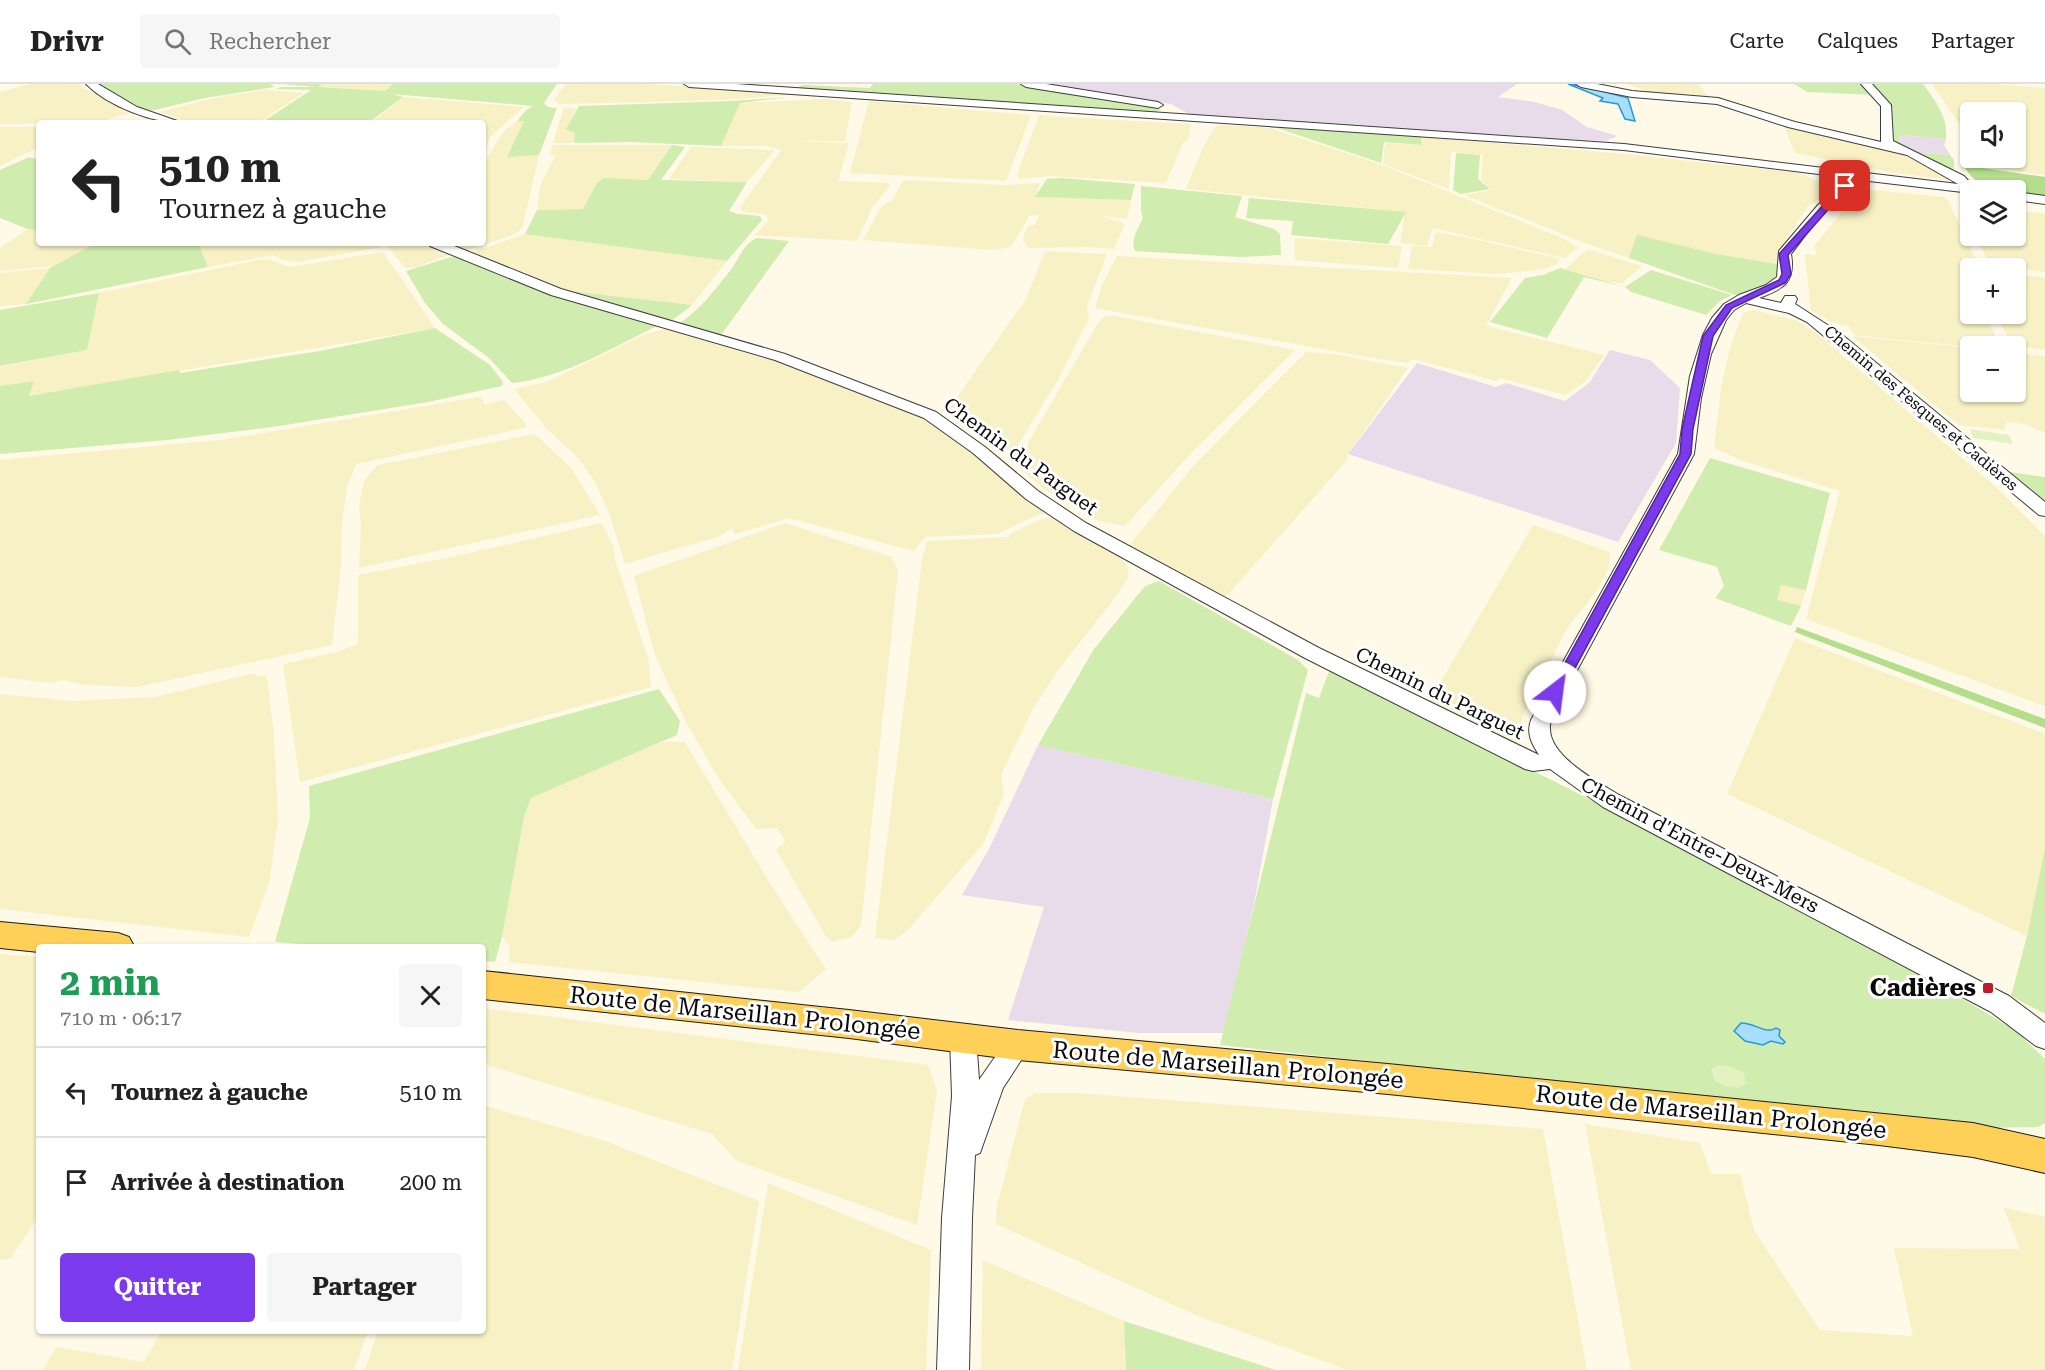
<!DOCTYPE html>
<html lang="fr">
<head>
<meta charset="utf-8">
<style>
	:root { --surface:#fff; --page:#f6f6f6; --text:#222; --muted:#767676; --line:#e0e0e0; --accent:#7c3aed }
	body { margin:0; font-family:"Roboto Serif",serif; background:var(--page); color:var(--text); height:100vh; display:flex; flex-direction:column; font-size:22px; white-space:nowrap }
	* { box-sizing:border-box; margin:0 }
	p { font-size:20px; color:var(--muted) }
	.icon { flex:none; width:33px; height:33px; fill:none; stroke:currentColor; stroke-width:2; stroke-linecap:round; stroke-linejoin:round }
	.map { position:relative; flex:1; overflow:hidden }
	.sheet { position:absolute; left:36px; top:860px; width:450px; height:390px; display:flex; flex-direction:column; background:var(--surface); border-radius:6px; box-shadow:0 2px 4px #0004 }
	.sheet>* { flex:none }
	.banner { position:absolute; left:36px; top:36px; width:450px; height:126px; border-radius:6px; box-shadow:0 2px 4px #0004; background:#fff; color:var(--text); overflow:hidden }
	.tools { position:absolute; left:1960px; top:18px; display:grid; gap:12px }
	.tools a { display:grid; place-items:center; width:66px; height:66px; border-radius:6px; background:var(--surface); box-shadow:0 2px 4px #0004; font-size:30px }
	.pin { position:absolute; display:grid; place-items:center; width:51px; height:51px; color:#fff; margin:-26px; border-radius:12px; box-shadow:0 3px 9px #0006 }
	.me { position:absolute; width:66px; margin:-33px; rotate:30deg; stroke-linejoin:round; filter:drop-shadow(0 0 4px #0008) }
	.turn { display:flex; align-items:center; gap:21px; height:126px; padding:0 24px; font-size:27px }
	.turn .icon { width:78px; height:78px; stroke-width:2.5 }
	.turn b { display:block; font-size:42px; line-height:51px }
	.round { display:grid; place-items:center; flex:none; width:63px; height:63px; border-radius:6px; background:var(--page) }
	.headline { display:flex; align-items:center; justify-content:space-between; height:102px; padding:0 24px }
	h1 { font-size:36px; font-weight:700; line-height:45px; color:#1e9e55 }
	.button { display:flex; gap:12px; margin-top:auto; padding:12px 24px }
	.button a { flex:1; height:69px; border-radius:6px; background:var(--accent); color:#fff; font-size:24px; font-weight:700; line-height:69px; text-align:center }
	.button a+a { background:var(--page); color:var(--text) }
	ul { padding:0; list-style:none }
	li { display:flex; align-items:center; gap:18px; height:90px; padding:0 24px; border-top:2px solid var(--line) }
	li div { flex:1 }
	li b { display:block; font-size:22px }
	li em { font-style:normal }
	header { display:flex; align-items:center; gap:36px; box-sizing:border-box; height:84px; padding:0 30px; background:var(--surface); border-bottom:2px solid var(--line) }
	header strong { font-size:28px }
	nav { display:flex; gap:33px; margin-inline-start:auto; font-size:21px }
	.search { width:420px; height:54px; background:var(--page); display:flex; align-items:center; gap:15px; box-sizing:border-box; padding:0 21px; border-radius:6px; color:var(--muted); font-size:22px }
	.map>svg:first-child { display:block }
	.industrial { fill:#e8dcea }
	.farmland { fill:#f7f1c5 }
	.green { fill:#d0ecae }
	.forest { fill:#b4de8c }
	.pitch { fill:#e3f2c0 }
	.water { fill:#a6defb; stroke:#2898d8; stroke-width:1.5 }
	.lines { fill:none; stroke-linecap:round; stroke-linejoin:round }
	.minor-casing { stroke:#3d3d3d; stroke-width:2 }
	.major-casing { stroke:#1b1b1b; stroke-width:2 }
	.minor { fill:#fff; fill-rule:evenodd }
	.major { fill:#ffd057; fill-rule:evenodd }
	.route { fill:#7c3aed; stroke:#51269a; stroke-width:1.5 }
	.poi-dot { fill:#c31827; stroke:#fff; stroke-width:2 }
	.labels { text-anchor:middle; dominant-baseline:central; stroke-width:6; stroke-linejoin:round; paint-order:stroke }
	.far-street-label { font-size:16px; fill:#0a0a0a; stroke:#fff }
	.street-label { font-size:20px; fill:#0a0a0a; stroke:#fff }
	.near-poi-label { font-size:24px; font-weight:bold; fill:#0a0a0a; stroke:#fff; text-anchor:end }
	.near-street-label { font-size:24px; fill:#0a0a0a; stroke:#fff }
</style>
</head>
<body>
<header>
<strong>Drivr</strong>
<div class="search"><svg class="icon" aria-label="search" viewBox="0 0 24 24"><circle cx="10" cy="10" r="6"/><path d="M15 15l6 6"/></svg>Rechercher</div>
<nav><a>Carte</a><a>Calques</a><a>Partager</a></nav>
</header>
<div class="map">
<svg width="2045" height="1286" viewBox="0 0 2045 1286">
	<rect width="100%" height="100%" fill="#fff9e7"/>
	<!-- industrial -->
	<g class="industrial">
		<path d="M 1050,0 L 1517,0 L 1498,13 L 1535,18 L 1562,26 L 1587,43 L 1618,52 L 1606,57 L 1541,54 L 1209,34 L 1189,30 L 1171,20 L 1047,4 Z"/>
		<path d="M 1899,51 L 1946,55 L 1944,61 L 1950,71 L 1917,69 L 1900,59 Z"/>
		<path d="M 1610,266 L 1650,276 L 1680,304 L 1676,359 L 1618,458 L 1348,370 L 1417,279 L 1496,303 L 1506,299 L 1565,317 L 1590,298 Z"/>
		<path d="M 1038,661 L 1273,715 L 1254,820 L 1224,949 L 1139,949 L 1008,936 L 1044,823 L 962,811 L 989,765 Z"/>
	</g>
	<!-- farmland -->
	<g class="farmland">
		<path d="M 30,0 L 77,0 L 129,29 L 96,39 L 0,40 L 0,8 Z"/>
		<path d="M 322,0 L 393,0 L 381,10 L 344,4 L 318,3 Z"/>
		<path d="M 565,0 L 647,0 L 790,9 L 789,11 L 725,16 L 560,20 L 554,16 Z"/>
		<path d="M 1627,0 L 1698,0 L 1709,13 L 1651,9 Z"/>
		<path d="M 1932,0 L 1994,0 L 2045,4 L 2045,91 L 1996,85 L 1970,79 L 1961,68 L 1961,45 L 1971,46 L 1971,74 L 2016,74 L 2016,48 L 2026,48 L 2016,45 L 2016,28 L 1971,28 L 1971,43 L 1961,42 Z"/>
		<path d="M 266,6 L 303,9 L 258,39 L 192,39 L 159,28 L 214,14 Z"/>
		<path d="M 404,13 L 524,23 L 490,53 L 483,70 L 483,39 L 370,39 Z"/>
		<path d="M 824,15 L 852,18 L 845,57 L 791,57 L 849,59 L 838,97 L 890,99 L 890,101 L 872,124 L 857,157 L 755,151 L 768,137 L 766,130 L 743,128 L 740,124 L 781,66 L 767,62 L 721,62 L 730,38 L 740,19 Z"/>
		<path d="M 869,17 L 1031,31 L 1006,97 L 850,89 Z"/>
		<path d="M 564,23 L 576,25 L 567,45 L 575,49 L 574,59 L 553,59 Z"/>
		<path d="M 1039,31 L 1114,36 L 1191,40 L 1188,56 L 1183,59 L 1167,97 L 1163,99 L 1050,92 L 1020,95 L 1017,91 Z"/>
		<path d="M 517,37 L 524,37 L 507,73 L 539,71 L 522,145 L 512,151 L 465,167 L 445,159 L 483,159 L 483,82 L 502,49 Z"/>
		<path d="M 1223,41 L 1270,44 L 1380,80 L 1562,154 L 1578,163 L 1565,174 L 1433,144 L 1427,162 L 1400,159 L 1405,128 L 1186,105 L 1203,63 L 1216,42 Z"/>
		<path d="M 1784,42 L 1895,65 L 1958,97 L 1894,89 L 1795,69 Z"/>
		<path d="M 0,43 L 39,43 L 39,63 L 0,82 Z"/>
		<path d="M 1423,53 L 1625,70 L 1799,89 L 1826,101 L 1826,111 L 1807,123 L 1785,158 L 1784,173 L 1777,180 L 1716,170 L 1630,174 L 1590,161 L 1464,111 L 1492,106 L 1481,96 L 1483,71 L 1451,68 L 1449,105 L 1383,80 L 1385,59 L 1421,61 Z"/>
		<path d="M 553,61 L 672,61 L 648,96 L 604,94 L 597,99 L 583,125 L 537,126 L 541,99 L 555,73 L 550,69 Z"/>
		<path d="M 691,63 L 775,66 L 747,98 L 669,95 Z"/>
		<path d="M 903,96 L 1005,101 L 1040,99 L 1036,113 L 1131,116 L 1127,135 L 1102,132 L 1125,140 L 1114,165 L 1085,163 L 1029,164 L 1023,157 L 1024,151 L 1027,143 L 1035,140 L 1040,131 L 1029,132 L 1011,163 L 992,166 L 863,156 L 881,123 L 893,115 Z"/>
		<path d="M 1864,105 L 1944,113 L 1948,116 L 1976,176 L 1962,186 L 1971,204 L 1971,230 L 1984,230 L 1998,256 L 1992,259 L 1999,260 L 2000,262 L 1971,263 L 1854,251 L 1849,242 L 1827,237 L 1826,234 L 1811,227 L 1805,170 L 1817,171 L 1814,162 L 1860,106 Z"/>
		<path d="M 2016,126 L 2045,130 L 2045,188 L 1990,181 L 1975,152 L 2016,152 Z"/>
		<path d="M 28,145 L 39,147 L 39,159 L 94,160 L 56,182 L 0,187 L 0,164 Z"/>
		<path d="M 1436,148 L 1470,154 L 1561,175 L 1555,181 L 1544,185 L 1499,190 L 1408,185 L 1412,162 L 1432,163 Z"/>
		<path d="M 525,150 L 727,177 L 692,221 L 560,206 L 464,171 Z"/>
		<path d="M 1295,154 L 1402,162 L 1398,184 L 1295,176 Z"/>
		<path d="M 209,159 L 378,159 L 382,163 L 298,178 L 283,176 L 273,171 L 208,183 L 199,161 Z"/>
		<path d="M 385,159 L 430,159 L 451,170 L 416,183 L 405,184 Z"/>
		<path d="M 1588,165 L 1642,182 L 1622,199 L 1608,198 L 1565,185 Z"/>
		<path d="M 1045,167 L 1107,170 L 1087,222 L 1089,234 L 1059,294 L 1013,369 L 946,329 L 1026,215 Z"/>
		<path d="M 383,168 L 435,244 L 29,312 L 33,297 L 0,302 L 0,283 L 87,266 L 99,209 L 258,176 L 268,175 L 289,183 Z"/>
		<path d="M 1117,172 L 1512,194 L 1486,242 L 1604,271 L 1586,297 L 1565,311 L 1500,294 L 1496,297 L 1413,275 L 1408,279 L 1379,275 L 1095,224 L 1103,199 Z"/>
		<path d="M 50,184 L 26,220 L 0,222 L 0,189 Z"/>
		<path d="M 2016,190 L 2045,194 L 2045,266 L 2012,261 L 1996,230 L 2016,230 Z"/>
		<path d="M 1753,226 L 1796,236 L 1815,248 L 1997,404 L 2045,452 L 2045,622 L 1806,535 L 1840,407 L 1743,377 L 1714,364 L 1721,304 L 1730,264 L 1743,229 Z"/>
		<path d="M 1109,231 L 1295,266 L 1193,367 L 1125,442 L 1099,437 L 1046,406 L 1021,386 L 1028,359 L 1098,239 L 1105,232 Z"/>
		<path d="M 672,243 L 791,279 L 920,331 L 969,366 L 1044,428 L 997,450 L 925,453 L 914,467 L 789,434 L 735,450 L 732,444 L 720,452 L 625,480 L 609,429 L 595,398 L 578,374 L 546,344 L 514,305 L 547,298 L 646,250 Z"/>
		<path d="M 1852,252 L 1971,264 L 1971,308 L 2016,308 L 2016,269 L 2045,272 L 2045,349 L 2024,340 L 2007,338 L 2004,346 L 1959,341 Z"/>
		<path d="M 1306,268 L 1334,270 L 1408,284 L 1348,370 L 1347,376 L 1226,513 L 1221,516 L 1129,462 L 1193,382 Z"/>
		<path d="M 480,313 L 485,320 L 504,316 L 526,340 L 525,344 L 356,380 L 347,403 L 342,438 L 341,481 L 332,561 L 137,603 L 85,601 L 64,596 L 50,599 L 0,593 L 0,376 L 221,356 Z"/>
		<path d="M 535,350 L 572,385 L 600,431 L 359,484 L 361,441 L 359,422 L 364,397 L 377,381 Z"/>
		<path d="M 1054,432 L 1114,469 L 1126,480 L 1129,492 L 1118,510 L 1059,585 L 1033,625 L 1001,691 L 1004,710 L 983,760 L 907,847 L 893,856 L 875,854 L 922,476 L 927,457 L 1009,453 L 1010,450 L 1035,438 Z"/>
		<path d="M 601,439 L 614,463 L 615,476 L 648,574 L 651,603 L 300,698 L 283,580 L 337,568 L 358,560 L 358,491 L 447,474 Z"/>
		<path d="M 785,439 L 892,473 L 898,487 L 861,842 L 851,853 L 832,858 L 825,851 L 776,766 L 785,757 L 777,744 L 756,745 L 719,695 L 686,638 L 655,571 L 634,492 Z"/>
		<path d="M 1533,441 L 1610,468 L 1609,484 L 1597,506 L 1566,546 L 1522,634 L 1518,672 L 1424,626 Z"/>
		<path d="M 1781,500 L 1806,506 L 1801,522 L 1776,516 Z"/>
		<path d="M 1795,554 L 2045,650 L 2045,764 L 2027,852 L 1727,710 Z"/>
		<path d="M 250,590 L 267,593 L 274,652 L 278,735 L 269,799 L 249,853 L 0,825 L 0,610 L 70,617 L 155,613 Z"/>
		<path d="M 662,658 L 685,658 L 771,801 L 826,885 L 799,908 L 509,878 L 509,860 L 502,853 L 524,733 L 531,714 Z"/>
		<path d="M 0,870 L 39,873 L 39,1132 L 11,1174 L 0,1176 Z"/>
		<path d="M 483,924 L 928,981 L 937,1006 L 917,1141 L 737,1077 L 712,1050 L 483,980 Z"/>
		<path d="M 1035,1009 L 1077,1009 L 1543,1045 L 1587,1286 L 1348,1286 L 1200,1233 L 996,1140 L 997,1122 L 1025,1015 Z"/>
		<path d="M 483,1021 L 605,1057 L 759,1117 L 732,1286 L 365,1286 L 378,1247 L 483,1246 Z"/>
		<path d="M 1585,1040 L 1700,1059 L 1711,1090 L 1740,1090 L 1754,1146 L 1820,1246 L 1913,1252 L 1894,1164 L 2020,1165 L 2003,1123 L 2045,1133 L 2045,1286 L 1631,1286 Z"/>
		<path d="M 768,1099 L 931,1166 L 926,1286 L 738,1286 Z"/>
		<path d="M 983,1176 L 1124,1237 L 1126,1286 L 981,1286 Z"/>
		<path d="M 162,1246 L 368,1246 L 368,1247 L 354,1286 L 43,1286 L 56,1263 L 144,1278 Z"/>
	</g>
	<!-- green -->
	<g class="green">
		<path d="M 95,0 L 270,0 L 275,3 L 205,14 L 150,27 L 136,23 Z"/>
		<path d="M 281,0 L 322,0 L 318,3 L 385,7 L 393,0 L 557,0 L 544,19 L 548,23 L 557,24 L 539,71 L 507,73 L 524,37 L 517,37 L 526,26 L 533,22 L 392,10 L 403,13 L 368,39 L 261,39 L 311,6 L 276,5 L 281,3 L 317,3 Z"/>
		<path d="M 873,0 L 1018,0 L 1152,21 L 1161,26 L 1154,28 L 793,5 L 803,1 L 870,4 Z"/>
		<path d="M 1794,0 L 1864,0 L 1876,11 L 1807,8 Z"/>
		<path d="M 1868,0 L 1923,0 C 1936,18 1948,32 1946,55 L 1899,51 L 1900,59 L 1917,69 L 1950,71 L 1954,76 L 1954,85 L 1948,85 L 1919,69 L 1892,59 L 1890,28 Z"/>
		<path d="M 789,13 L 740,19 L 721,62 L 630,58 L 574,59 L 575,49 L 566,45 L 579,22 L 732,17 Z"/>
		<path d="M 1218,38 L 1422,52 L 1421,61 L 1384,58 L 1381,79 L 1277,44 Z"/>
		<path d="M 672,61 L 685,63 L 661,96 L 747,98 L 729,127 L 738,130 L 760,132 L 762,136 L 727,177 L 525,150 L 537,126 L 583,125 L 597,99 L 604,94 L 648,96 Z"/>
		<path d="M 1456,69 L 1480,71 L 1478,95 L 1490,105 L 1461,110 L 1453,106 Z"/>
		<path d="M 29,73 L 39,76 L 39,147 L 28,145 L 0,134 L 0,86 Z"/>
		<path d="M 1062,94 L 1135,100 L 1131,116 L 1035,113 L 1047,95 Z"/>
		<path d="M 1141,102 L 1242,112 L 1235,133 L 1274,145 L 1280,150 L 1281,171 L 1240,173 L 1135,167 C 1130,156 1138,145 1143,134 L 1141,127 Z"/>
		<path d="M 1249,114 L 1406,128 L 1388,160 L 1291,151 L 1293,137 L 1246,134 Z"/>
		<path d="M 1637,151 L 1716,170 L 1777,180 L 1779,191 L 1775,196 L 1738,212 L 1629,174 Z"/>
		<path d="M 757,154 L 789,157 L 721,251 L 680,239 C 700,225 715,206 730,187 C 738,176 744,159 757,154 Z"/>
		<path d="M 92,159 L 209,159 L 199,161 L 208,183 L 26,220 L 50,184 L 94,160 Z"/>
		<path d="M 451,173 L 461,173 L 661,240 C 615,262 564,294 512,299 L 489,274 L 443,240 L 425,219 L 406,187 Z"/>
		<path d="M 1560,184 L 1625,203 L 1651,186 L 1732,211 L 1720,217 L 1706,231 L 1631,208 L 1625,203 L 1584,193 L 1547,254 L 1490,238 L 1525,194 L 1543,191 Z"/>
		<path d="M 560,206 L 692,221 L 671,237 Z"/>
		<path d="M 99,209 L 87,266 L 0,282 L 0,226 Z"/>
		<path d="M 435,244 L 490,281 L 503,298 L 502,302 L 428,318 L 273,343 L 167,356 L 0,370 L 0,302 L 34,297 L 29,312 L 179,286 L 180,289 L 320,267 Z"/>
		<path d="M 1710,374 L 1830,409 L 1806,506 L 1781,501 L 1777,516 L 1801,522 L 1791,542 L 1715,514 L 1724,502 L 1717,483 L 1659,466 Z"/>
		<path d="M 2002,387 L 2045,393 L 2045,419 Z"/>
		<path d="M 1159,497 L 1298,576 L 1308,586 L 1273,715 L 1038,661 L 1094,565 L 1145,502 Z"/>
		<path d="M 1330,585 L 1595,718 L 1922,890 L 2016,947 L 2045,975 L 2045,1039 L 2038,1043 L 1984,1044 L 1220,961 L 1306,609 L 1319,614 Z"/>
		<path d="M 659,605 L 680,637 L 677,651 L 531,714 L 524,733 L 502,853 L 495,878 L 483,877 L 483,862 L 326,862 L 275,858 L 310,734 L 309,702 Z"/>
		<path d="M 2045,764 L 2045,930 L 2011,912 L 2027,852 Z"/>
		<path d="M 1124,1237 L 1276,1286 L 1126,1286 Z"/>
	</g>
	<!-- forest -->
	<g class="forest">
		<path d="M 1963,81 L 2045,93 L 2045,113 L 2016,110 L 2016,106 C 1990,106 1977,104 1963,81 Z"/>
		<path d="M 1797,543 L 2045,635 L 2045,644 L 1795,548 Z"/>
	</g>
	<!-- pitch -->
	<g class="pitch">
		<path d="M 1970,345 L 2009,351 L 2013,360 L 1973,354 Z"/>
		<path d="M 1719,981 L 1732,983 L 1744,989 L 1746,1000 L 1739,1004 L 1724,1002 L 1714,996 L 1711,985 Z"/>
	</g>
	<!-- water -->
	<g class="water">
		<path d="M 1568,0 L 1587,3 L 1628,14 L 1635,37 L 1625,35 L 1618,20 L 1600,17 L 1603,14 Z"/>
		<path d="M 1741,939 C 1753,938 1766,951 1776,944 L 1780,946 L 1779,952 L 1785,958 L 1783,960 L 1771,957 L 1763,961 L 1745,957 L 1734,947 Z"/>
	</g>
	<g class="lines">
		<!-- minor casing -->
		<g class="minor-casing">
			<g id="minor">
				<path d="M 86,0 L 98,0 L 137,23 L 183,39 C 152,39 108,22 86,0 Z"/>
				<path d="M 684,0 L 736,0 L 1624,60 L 1958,100 L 1907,71 L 1788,43 L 1717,20 L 1632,13 L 1581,3 L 1576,0 L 1597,0 L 1632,7 L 1718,14 L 1795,38 L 1881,58 L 1881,22 L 1861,0 L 1872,0 L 1891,21 L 1893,57 L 1964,92 L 1973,102 L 1982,106 L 1971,106 L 1971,109 L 1869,97 C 1834,107 1812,143 1791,170 C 1796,199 1783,205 1759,214 L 1781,219 L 1785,212 L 1795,212 L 1797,215 L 1795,220 L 1840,249 L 2045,418 L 2045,432 L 2039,431 L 1807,238 L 1789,229 L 1746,219 L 1734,226 L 1726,236 L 1711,270 L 1701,314 L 1694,370 L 1555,627 C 1553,632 1549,639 1550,645 C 1550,673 1598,698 1619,711 L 2009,912 L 2045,939 L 2045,965 L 2036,962 L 1991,928 L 1603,723 L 1550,685 L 1533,687 L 1525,685 L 1305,574 L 1074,447 L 1026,415 L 973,369 L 924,334 L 775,276 L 551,211 L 430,162 L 428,159 L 447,159 L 561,205 L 785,270 L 936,328 L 985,363 L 1038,407 L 1086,439 L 1319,564 L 1539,671 C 1532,660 1526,650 1531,636 L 1678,370 L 1690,292 L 1703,251 L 1712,234 L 1724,220 L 1739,211 L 1766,201 L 1777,193 L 1779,167 L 1818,121 L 1839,101 L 1851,94 L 1624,66 L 689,3 Z"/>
				<path d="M 1021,0 L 1046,0 L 1158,18 L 1163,21 L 1158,24 L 1026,3 Z"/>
				<path d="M 2016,108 L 2045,112 L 2045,120 L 2016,116 Z"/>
				<path d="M 963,942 L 972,945 L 976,953 L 979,996 L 1009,953 L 1018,949 L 1027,953 L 1031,961 L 1003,1004 L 980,1069 L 975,1071 L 972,1134 L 969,1286 L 937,1286 L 942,1134 L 952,1012 L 950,953 L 954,945 Z"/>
			</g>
		</g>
		<!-- major casing -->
		<g class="major-casing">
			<g id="major">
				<path d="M 0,838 L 118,849 L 129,853 L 134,862 L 39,862 L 39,868 L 0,864 Z"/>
				<path d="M 483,887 L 849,926 L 1018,946 L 1388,980 L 1973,1039 L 2045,1055 L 2045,1089 L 1973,1073 L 1879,1061 L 1388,1010 L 1018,976 L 849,954 L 483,915 Z"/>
			</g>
		</g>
		<!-- minor -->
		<use href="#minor" class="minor"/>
		<!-- major -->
		<use href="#major" class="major"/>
	</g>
	<!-- route -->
	<path class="route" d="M 1842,100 L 1849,102 L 1788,171 L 1791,190 L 1785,199 L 1732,224 L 1713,252 L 1693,345 L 1691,370 L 1562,608 L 1555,613 L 1551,612 L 1549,608 L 1680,370 L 1682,345 L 1703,252 L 1726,221 L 1779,196 L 1782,190 L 1779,170 Z"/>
	<!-- markers -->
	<rect class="poi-dot" x="1982" y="898" width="12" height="12" rx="3"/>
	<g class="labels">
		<!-- far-street labels -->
		<g class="far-street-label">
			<text transform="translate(1921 324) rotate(40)">Chemin des Fesques et Cadières</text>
		</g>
		<!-- street labels -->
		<g class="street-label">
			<text transform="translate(1021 372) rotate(36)">Chemin du Parguet</text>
			<text transform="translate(1440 609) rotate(26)">Chemin du Parguet</text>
			<text transform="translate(1700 761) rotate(28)">Chemin d'Entre-Deux-Mers</text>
		</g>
		<!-- near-poi labels -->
		<g class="near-poi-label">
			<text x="1976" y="904">Cadières</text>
		</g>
		<!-- near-street labels -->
		<g class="near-street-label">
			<text transform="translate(745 929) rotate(6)">Route de Marseillan Prolongée</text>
			<text transform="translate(1228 981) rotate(5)">Route de Marseillan Prolongée</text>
			<text transform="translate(1711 1028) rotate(6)">Route de Marseillan Prolongée</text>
		</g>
	</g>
</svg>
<div class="tools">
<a><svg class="icon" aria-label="sound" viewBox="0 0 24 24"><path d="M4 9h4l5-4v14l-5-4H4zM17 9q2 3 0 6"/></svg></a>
<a><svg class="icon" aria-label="layers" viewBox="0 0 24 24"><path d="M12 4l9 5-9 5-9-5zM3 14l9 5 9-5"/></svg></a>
<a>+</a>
<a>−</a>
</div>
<div class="pin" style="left:1845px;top:102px;background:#d93025"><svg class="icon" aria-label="arrive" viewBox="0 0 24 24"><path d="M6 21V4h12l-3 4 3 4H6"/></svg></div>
<svg class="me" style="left:1555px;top:608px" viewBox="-20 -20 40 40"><circle r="19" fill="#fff"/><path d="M0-13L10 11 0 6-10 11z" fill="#7c3aed"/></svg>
<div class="banner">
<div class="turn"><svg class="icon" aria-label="left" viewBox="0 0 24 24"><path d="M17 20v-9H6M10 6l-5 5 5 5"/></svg><div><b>510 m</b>Tournez à gauche</div></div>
</div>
<section class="sheet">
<div class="headline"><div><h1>2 min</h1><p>710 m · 06:17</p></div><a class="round"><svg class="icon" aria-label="close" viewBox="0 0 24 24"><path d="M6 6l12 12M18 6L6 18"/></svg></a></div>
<ul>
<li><svg class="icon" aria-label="left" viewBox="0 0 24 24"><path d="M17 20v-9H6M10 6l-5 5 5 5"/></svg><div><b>Tournez à gauche</b></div><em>510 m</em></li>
<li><svg class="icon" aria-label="arrive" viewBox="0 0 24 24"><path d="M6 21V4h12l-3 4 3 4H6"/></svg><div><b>Arrivée à destination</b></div><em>200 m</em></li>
</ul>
<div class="button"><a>Quitter</a><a>Partager</a></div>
</section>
</div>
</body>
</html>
